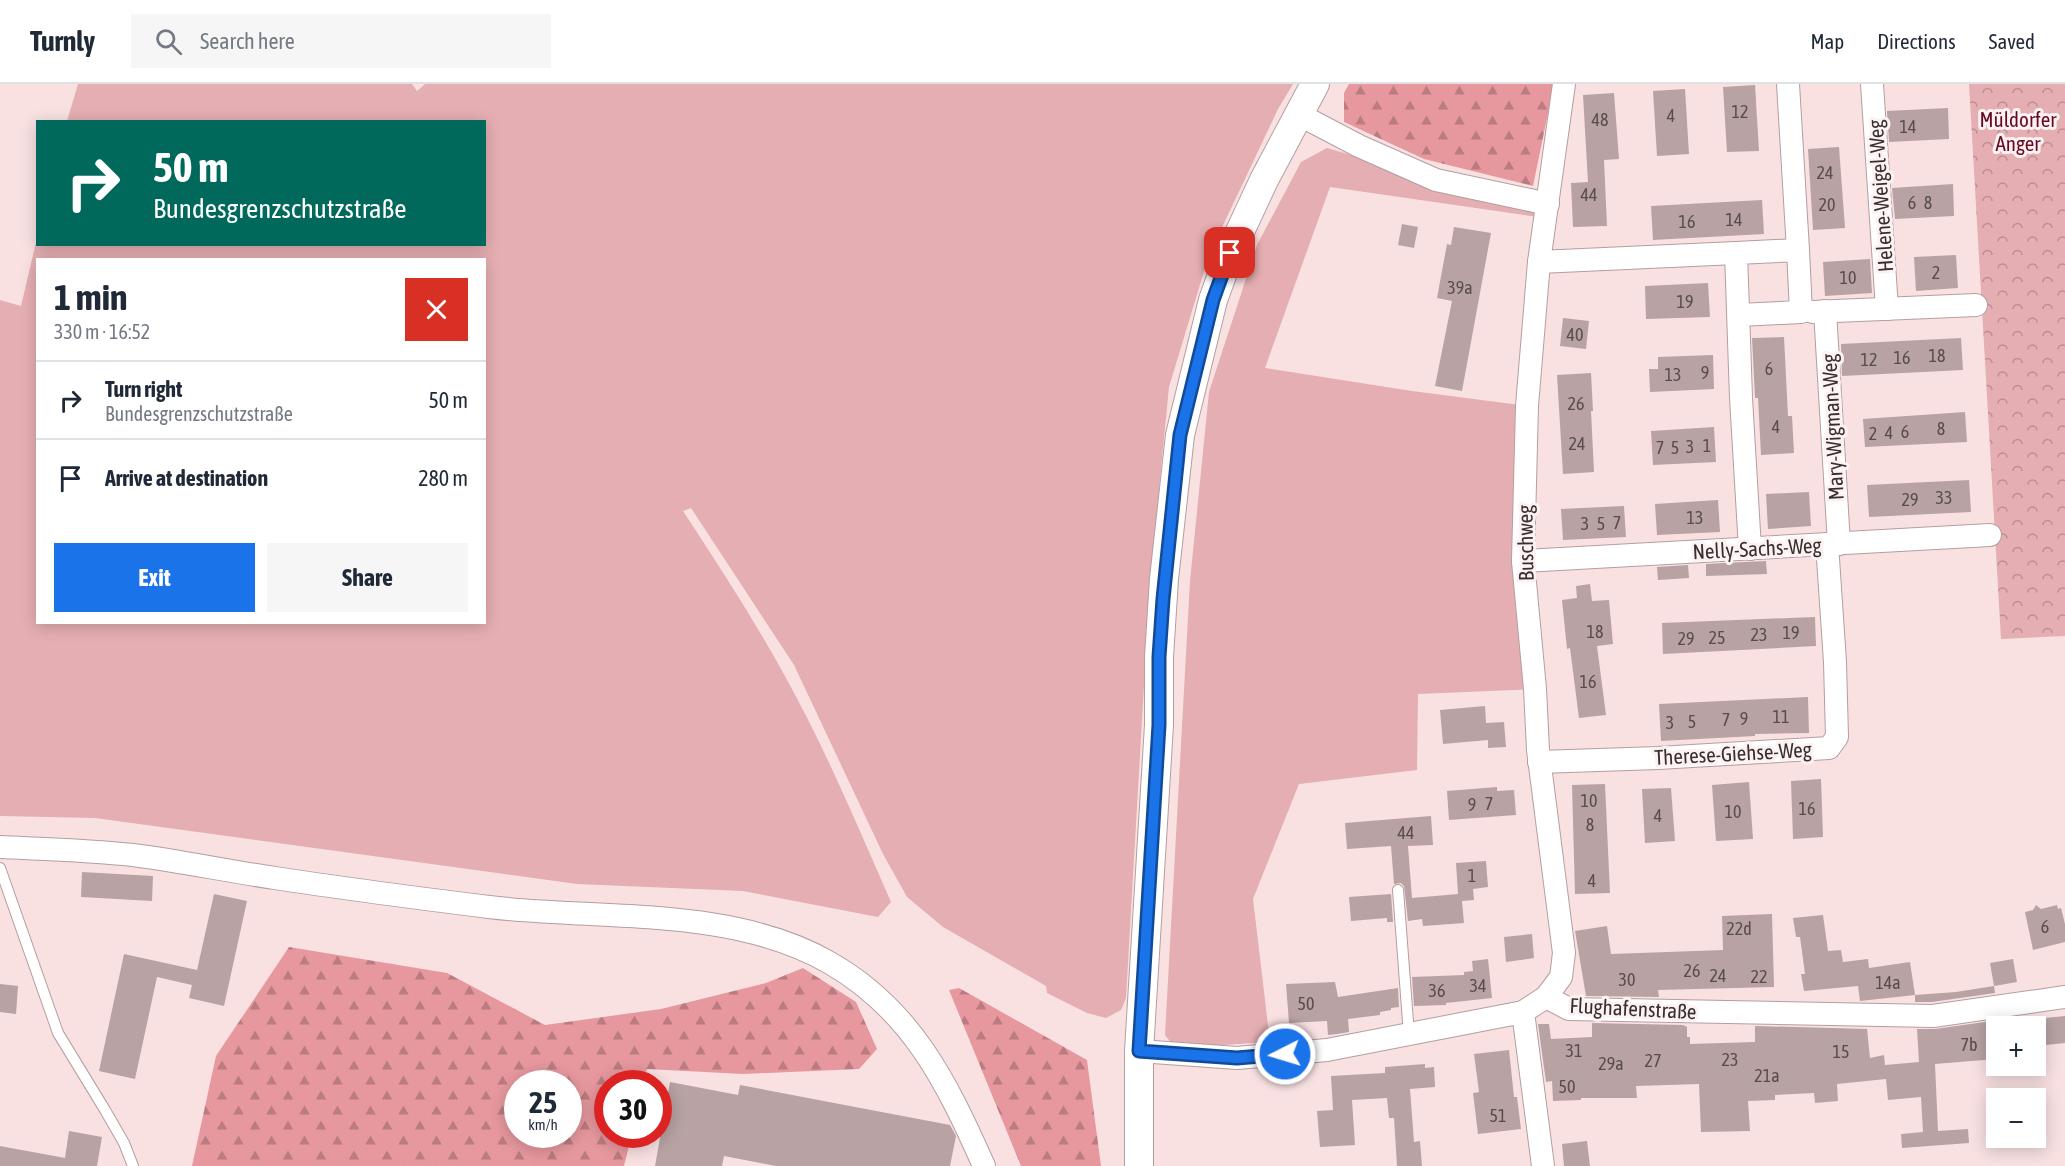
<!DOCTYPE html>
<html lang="en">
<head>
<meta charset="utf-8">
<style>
	:root { --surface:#fff; --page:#f6f6f7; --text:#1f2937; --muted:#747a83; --line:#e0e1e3; --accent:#1a73e8 }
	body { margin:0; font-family:"Asap Condensed",sans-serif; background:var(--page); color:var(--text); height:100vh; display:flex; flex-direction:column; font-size:22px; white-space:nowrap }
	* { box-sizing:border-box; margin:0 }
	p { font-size:20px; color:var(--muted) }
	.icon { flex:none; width:33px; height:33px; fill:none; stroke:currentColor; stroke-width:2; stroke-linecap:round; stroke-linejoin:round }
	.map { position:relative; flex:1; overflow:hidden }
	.panel { position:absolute; left:36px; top:174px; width:450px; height:366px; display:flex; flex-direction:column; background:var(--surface); border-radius:0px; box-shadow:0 3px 15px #0003 }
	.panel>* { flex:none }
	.banner { position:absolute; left:36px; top:36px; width:450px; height:126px; border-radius:0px; box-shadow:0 3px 15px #0003; background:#00695c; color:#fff; overflow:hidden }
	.tools { position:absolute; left:1986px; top:932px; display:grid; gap:12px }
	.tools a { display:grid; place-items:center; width:60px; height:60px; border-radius:0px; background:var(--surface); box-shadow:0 3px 15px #0003; font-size:30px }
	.speed { position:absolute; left:504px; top:986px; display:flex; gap:12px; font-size:30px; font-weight:700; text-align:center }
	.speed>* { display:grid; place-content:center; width:78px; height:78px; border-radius:50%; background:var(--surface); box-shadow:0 3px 15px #0003; line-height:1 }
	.speed small { font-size:15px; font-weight:400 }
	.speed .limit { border:9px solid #d22; background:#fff; color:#111 }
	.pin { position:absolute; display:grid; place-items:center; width:51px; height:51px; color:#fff; margin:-26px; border-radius:12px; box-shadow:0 3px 9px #0006 }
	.me { position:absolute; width:66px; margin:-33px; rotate:265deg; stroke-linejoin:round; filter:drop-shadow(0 0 4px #0008) }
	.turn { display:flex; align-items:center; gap:21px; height:126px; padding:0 18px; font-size:27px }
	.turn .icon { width:78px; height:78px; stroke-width:2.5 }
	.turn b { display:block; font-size:42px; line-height:51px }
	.round { display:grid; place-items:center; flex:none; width:63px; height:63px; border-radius:0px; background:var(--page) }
	.headline { display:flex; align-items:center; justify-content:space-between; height:102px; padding:0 18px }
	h1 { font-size:36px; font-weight:700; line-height:45px }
	.button { display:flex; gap:12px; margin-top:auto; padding:12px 18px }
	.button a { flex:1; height:69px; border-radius:0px; background:var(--accent); color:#fff; font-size:24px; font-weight:700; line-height:69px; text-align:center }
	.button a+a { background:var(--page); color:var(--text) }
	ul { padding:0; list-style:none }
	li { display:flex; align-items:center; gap:18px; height:78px; padding:0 18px; border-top:2px solid var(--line) }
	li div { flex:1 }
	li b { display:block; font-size:22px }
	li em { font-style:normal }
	header { display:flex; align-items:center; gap:36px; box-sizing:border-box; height:84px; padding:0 30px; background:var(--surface); border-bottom:2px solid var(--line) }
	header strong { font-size:28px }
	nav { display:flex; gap:33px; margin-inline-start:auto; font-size:21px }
	.search { width:420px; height:54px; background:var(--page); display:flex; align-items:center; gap:15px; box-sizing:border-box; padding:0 21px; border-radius:0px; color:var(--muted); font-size:22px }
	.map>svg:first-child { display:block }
	.grass { fill:#e5aeb2; fill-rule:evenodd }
	.forest { fill:url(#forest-firs); fill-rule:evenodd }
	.park { fill:url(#park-crowns) }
	.building { fill:#b8a2a3 }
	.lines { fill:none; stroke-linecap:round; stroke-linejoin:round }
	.service-casing { stroke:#b49e9f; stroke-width:12 }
	.minor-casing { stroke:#b49e9f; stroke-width:24 }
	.tertiary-casing { stroke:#b49e9f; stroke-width:30 }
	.service { stroke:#fff; stroke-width:10 }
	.minor { stroke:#fff; stroke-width:22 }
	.tertiary { stroke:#fff; stroke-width:28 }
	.route-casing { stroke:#114b97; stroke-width:15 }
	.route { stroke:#1a73e8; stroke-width:10 }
	.labels { text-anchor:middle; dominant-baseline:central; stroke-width:6; stroke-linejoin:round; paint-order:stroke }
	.number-label { font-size:18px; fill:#584c4c }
	.park-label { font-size:21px; fill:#670921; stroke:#fcf2f3 }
	.street-label { font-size:21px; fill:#382f2f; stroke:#fcf2f3 }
</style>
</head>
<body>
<header>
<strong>Turnly</strong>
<div class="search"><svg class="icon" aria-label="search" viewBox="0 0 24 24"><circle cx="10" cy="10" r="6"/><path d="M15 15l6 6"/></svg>Search here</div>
<nav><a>Map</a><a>Directions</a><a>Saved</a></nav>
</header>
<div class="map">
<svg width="2065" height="1082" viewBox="0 0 2065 1082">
	<defs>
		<pattern id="forest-firs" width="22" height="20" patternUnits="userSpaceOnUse" patternTransform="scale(1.5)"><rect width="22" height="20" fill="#e6989e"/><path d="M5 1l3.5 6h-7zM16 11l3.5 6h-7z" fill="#bb7c81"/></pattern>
		<pattern id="park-crowns" width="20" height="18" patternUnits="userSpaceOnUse" patternTransform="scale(1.5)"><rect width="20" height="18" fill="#e5aeb2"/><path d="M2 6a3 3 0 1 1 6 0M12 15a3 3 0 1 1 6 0" fill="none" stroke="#bb8e91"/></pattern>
	</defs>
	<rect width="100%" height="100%" fill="#f9e1e2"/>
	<!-- grass -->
	<g class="grass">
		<path d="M 78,0 L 412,0 L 417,7 L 425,0 L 1293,0 L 1278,25 L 1209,171 L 1169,303 L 1150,497 L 1126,914 L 1121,926 L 1106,934 L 1087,929 L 1047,909 L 1046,902 L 943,843 L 907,813 L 883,770 L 794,581 L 691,424 L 683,427 C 719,482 755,537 786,594 C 826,666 858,743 891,818 L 878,833 L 743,807 L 577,800 L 95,734 L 0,732 L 0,216 L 21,222 L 37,154 L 38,160 L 484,160 L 484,38 L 67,37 ZM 38,176 L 484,176 L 484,538 L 38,538 Z"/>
		<path d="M 1327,64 L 1436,96 L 1548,120 L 1545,134 L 1330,103 L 1265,284 L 1412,307 L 1527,322 L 1535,605 L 1418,610 L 1417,686 L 1299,700 L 1253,815 L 1270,958 L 1175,964 L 1165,951 L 1190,497 L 1209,308 L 1257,161 L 1301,78 Z"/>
	</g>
	<!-- forest -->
	<g class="forest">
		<path d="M 1349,0 L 1554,0 L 1533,102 L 1424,75 L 1344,38 L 1344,9 Z"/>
		<path d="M 289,863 L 447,889 L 545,941 L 661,925 L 766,899 L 803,884 L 856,918 L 877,965 L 859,985 L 743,990 L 647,985 L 643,999 L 608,999 L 608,1050 L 632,1050 L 624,1082 L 192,1082 L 216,972 ZM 518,999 L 568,999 L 568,1050 L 518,1050 Z"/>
		<path d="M 959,904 L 1087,976 L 1101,1082 L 1021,1082 L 949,906 Z"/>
	</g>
	<!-- park -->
	<path class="park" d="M 1969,0 L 2065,0 L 2065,552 L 2001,555 Z"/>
	<!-- building -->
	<g class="building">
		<path d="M 1755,1 L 1759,67 L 1727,68 L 1723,3 Z"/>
		<path d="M 1685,5 L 1689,70 L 1657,72 L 1653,7 Z"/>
		<path d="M 1614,9 L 1619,75 L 1604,76 L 1607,142 L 1573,143 L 1571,99 L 1588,98 L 1583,11 Z"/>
		<path d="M 1948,24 L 1949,55 L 1889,58 L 1887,27 Z"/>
		<path d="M 1839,63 L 1845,144 L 1813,146 L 1808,65 Z"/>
		<path d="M 1953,100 L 1954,132 L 1895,135 L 1892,104 Z"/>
		<path d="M 1762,116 L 1764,150 L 1653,156 L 1651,122 Z"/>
		<path d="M 1402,140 L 1418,143 L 1414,164 L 1398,161 Z"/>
		<path d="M 1454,143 L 1491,149 L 1462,307 L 1435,302 L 1452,217 L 1437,214 L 1447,160 L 1451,161 Z"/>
		<path d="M 1956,171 L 1958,204 L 1916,207 L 1914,173 Z"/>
		<path d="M 1870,175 L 1872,209 L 1825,212 L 1823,178 Z"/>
		<path d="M 1708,199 L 1710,233 L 1646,235 L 1645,202 Z"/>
		<path d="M 1563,234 L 1589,237 L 1586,265 L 1560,262 Z"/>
		<path d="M 1784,253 L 1788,332 L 1792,332 L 1794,369 L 1761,371 L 1758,314 L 1755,314 L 1752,254 Z"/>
		<path d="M 1961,254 L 1963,286 L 1842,292 L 1841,260 Z"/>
		<path d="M 1713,271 L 1714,305 L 1650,308 L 1649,285 L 1658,285 L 1658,273 Z"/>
		<path d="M 1591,289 L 1593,327 L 1591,327 L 1594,388 L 1563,390 L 1557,291 Z"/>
		<path d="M 1965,328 L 1967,358 L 1865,363 L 1863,335 Z"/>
		<path d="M 1714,343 L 1716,378 L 1653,381 L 1651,347 Z"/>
		<path d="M 1969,396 L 1971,428 L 1869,433 L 1867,401 Z"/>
		<path d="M 1809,408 L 1811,442 L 1768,445 L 1766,410 Z"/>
		<path d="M 1718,416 L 1720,448 L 1657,451 L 1655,420 Z"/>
		<path d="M 1624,422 L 1626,453 L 1563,456 L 1561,425 Z"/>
		<path d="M 1766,477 L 1767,490 L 1706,492 L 1706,480 Z"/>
		<path d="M 1688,481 L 1689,494 L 1658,496 L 1657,483 Z"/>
		<path d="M 1590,500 L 1592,517 L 1609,516 L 1613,560 L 1597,562 L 1606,631 L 1579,634 L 1570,564 L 1567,565 L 1562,516 L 1577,514 L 1576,502 Z"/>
		<path d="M 1815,533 L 1816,562 L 1663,570 L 1662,539 Z"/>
		<path d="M 1808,613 L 1809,649 L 1755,650 L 1755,652 L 1661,657 L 1659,620 Z"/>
		<path d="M 1485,622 L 1486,639 L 1504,638 L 1506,663 L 1488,664 L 1488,656 L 1443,660 L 1440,626 Z"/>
		<path d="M 1821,695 L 1823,753 L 1793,755 L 1791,697 Z"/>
		<path d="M 1749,698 L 1753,755 L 1716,757 L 1712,701 Z"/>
		<path d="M 1605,700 L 1610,809 L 1575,810 L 1572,701 Z"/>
		<path d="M 1497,703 L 1497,707 L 1514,706 L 1516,731 L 1449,736 L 1447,707 Z"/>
		<path d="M 1671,704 L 1675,757 L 1645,759 L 1642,705 Z"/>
		<path d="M 1431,732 L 1433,761 L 1408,762 L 1412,814 L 1458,810 L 1456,779 L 1486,777 L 1488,803 L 1473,805 L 1474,816 L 1462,817 L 1464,839 L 1423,842 L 1422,835 L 1408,837 L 1404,802 L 1401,799 L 1394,800 L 1391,762 L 1347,765 L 1345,739 Z"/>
		<path d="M 82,788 L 153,792 L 152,817 L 81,813 Z"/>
		<path d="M 214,810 L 247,817 L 224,922 L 189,914 L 192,901 L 157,893 L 135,995 L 99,987 L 124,870 L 197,886 Z"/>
		<path d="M 1391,810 L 1393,838 L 1387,838 L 1387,834 L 1351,837 L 1349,813 Z"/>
		<path d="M 2036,821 L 2041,825 L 2057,821 L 2058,825 L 2061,824 L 2065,840 L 2065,858 L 2033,866 L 2025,828 L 2033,826 Z"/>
		<path d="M 1772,830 L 1774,903 L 1658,906 L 1659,913 L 1586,912 L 1575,847 L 1607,842 L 1611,870 L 1723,866 L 1722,832 Z"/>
		<path d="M 1823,831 L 1828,867 L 1841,866 L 1843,878 L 1868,875 L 1869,884 L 1910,878 L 1915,911 L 1956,908 L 1994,902 L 1995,909 L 1932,918 L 1915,918 L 1915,911 L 1860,917 L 1858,902 L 1804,907 L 1801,890 L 1805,890 L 1800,853 L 1796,853 L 1793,834 Z"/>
		<path d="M 1532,850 L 1534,874 L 1506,878 L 1504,853 Z"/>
		<path d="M 1488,875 L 1492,914 L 1446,919 L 1446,921 L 1414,922 L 1412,893 L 1464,891 L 1464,888 L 1473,887 L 1472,877 Z"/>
		<path d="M 2013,875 L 2017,898 L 1994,902 L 1990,879 Z"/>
		<path d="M 1335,898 L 1338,913 L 1398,904 L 1399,923 L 1391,924 L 1391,926 L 1380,928 L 1380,931 L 1348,935 L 1349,948 L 1337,950 L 1328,951 L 1327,937 L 1289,939 L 1286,900 Z"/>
		<path d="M 0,900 L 18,902 L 16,930 L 0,928 Z"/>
		<path d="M 2065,932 L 2065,959 L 2036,962 L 2036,935 Z"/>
		<path d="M 1999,936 L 2000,942 L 1996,942 L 1996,975 L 1935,980 L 1938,1047 L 1968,1045 L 1969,1059 L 1902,1064 L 1901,1050 L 1923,1048 L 1921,1013 L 1888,1016 L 1886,995 L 1837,1000 L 1838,1017 L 1815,1019 L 1814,1009 L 1775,1011 L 1775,1016 L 1748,1017 L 1750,1047 L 1701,1048 L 1699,1000 L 1636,1002 L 1637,1014 L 1581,1014 L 1581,1016 L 1553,1017 L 1552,997 L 1546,998 L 1538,940 L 1549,940 L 1551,955 L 1592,953 L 1592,939 L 1683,941 L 1687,943 L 1687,953 L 1690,953 L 1690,960 L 1755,958 L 1755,942 L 1867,945 L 1870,974 L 1884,971 L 1885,981 L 1919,978 L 1917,945 L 1935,945 Z"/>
		<path d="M 1509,966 L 1514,1013 L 1517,1013 L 1521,1045 L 1478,1050 L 1473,1009 L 1479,1008 L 1474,970 Z"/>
		<path d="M 1425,980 L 1425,984 L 1434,983 L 1435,1003 L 1410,1005 L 1414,1058 L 1420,1057 L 1422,1082 L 1397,1082 L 1394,1034 L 1389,1034 L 1387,1014 L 1352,1016 L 1355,1061 L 1320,1063 L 1317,1027 L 1333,1026 L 1331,992 L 1385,989 L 1385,983 Z"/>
		<path d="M 670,998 L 738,1011 L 740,1001 L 950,1041 L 956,1052 L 950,1082 L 776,1082 L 724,1072 L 722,1082 L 655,1082 Z"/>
		<path d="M 69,1047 L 102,1053 L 97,1082 L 0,1082 L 0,1062 L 65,1074 Z"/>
		<path d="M 1587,1057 L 1590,1082 L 1564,1082 L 1562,1060 Z"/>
	</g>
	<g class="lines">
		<!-- service casing -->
		<g class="service-casing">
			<g id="service">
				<path d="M 0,784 L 58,949 L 105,1026 L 124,1059 L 133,1082"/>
				<path d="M 1398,806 L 1409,951"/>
			</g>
		</g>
		<!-- minor casing -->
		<g class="minor-casing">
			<g id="minor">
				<path d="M 1788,0 L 1798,166"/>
				<path d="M 1872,0 L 1887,225"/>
				<path d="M 1298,30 L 1359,62 L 1436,96 L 1548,120"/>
				<path d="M 1539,178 L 1736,169"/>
				<path d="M 1825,227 L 1839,460"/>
				<path d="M 1812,228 L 1976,221"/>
				<path d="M 1739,231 L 1801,228 L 1798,166 L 1736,169 L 1741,314 L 1750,465"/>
				<path d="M 1523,477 L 1990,451"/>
				<path d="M 1539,678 L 1658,674 L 1829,664 L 1837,653 L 1835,578 L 1827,460"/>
				<path d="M 0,763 C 44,765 89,766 133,771 C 180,777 227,787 275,794 C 346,805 417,814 489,823 C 598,836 732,822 830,879 C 912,926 947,999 984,1082"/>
				<path d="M 1546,913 L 1561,893 L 1564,869 L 1538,666 L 1535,605 L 1523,477 L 1527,322 L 1539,178 L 1564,0"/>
				<path d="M 1523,928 L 1543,1082"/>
				<path d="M 1139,967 L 1237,974 L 1327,966 L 1523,928 L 1546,913 L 1569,925 L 1933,932 L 2065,913"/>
			</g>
		</g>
		<!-- tertiary casing -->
		<g class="tertiary-casing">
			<path id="tertiary" d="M 1139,1082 L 1139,967 L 1159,641 L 1159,573 L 1164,495 L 1180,351 L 1213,216 L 1230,169 L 1264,96 L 1315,0"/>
		</g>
		<!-- service -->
		<use href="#service" class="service"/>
		<!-- minor -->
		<use href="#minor" class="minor"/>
		<!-- tertiary -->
		<use href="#tertiary" class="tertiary"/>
	</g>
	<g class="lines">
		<!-- route casing -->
		<g class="route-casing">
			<path id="route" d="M 1230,169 L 1213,216 L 1180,351 L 1163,515 L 1159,573 L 1159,641 L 1139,967 L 1237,974 L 1285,970"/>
		</g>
		<!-- route -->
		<use href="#route" class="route"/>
	</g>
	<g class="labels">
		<!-- number labels -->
		<g class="number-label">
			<text x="1740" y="27">12</text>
			<text x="1671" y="31">4</text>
			<text x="1600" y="35">48</text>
			<text x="1908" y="42">14</text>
			<text x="1825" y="88">24</text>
			<text x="1589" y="110">44</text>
			<text x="1912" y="118">6</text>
			<text x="1928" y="118">8</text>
			<text x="1827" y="120">20</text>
			<text x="1734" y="135">14</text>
			<text x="1687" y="137">16</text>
			<text x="1936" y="188">2</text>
			<text x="1848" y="193">10</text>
			<text x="1460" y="203">39a</text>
			<text x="1685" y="217">19</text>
			<text x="1575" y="250">40</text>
			<text x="1937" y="271">18</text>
			<text x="1902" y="273">16</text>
			<text x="1869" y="275">12</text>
			<text x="1769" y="284">6</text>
			<text x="1705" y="288">9</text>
			<text x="1673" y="290">13</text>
			<text x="1576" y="319">26</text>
			<text x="1776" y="342">4</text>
			<text x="1941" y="344">8</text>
			<text x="1905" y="347">6</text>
			<text x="1889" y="348">4</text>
			<text x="1873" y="349">2</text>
			<text x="1577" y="359">24</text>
			<text x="1707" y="361">1</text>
			<text x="1690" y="362">3</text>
			<text x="1660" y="363">7</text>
			<text x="1675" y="363">5</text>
			<text x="1944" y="413">33</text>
			<text x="1910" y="415">29</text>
			<text x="1695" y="433">13</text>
			<text x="1617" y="438">7</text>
			<text x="1585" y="439">3</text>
			<text x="1601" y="439">5</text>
			<text x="1595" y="547">18</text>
			<text x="1791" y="548">19</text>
			<text x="1759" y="550">23</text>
			<text x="1717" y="553">25</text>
			<text x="1686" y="554">29</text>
			<text x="1588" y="597">16</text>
			<text x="1781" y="632">11</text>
			<text x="1744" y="634">9</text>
			<text x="1726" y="635">7</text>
			<text x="1692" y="637">5</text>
			<text x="1670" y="638">3</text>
			<text x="1589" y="716">10</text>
			<text x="1489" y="719">7</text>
			<text x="1472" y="720">9</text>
			<text x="1807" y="724">16</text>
			<text x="1733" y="727">10</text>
			<text x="1658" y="731">4</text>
			<text x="1590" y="740">8</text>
			<text x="1406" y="748">44</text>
			<text x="1472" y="791">1</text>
			<text x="1592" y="796">4</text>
			<text x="2045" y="842">6</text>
			<text x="1739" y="844">22d</text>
			<text x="1692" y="886">26</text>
			<text x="1718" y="891">24</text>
			<text x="1759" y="892">22</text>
			<text x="1627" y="895">30</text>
			<text x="1888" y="898">14a</text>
			<text x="1478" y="901">34</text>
			<text x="1437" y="906">36</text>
			<text x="1306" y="919">50</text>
			<text x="1969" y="960">7b</text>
			<text x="1574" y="966">31</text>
			<text x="1841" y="967">15</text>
			<text x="1730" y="975">23</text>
			<text x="1653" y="976">27</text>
			<text x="1611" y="979">29a</text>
			<text x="1767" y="991">21a</text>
			<text x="1567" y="1002">50</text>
			<text x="1498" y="1031">51</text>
		</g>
		<!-- park labels -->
		<g class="park-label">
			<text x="2018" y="35">Müldorfer<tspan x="2018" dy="24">Anger</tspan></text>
		</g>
		<!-- street labels -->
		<g class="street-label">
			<text transform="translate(1880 112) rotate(-94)">Helene-Weigel-Weg</text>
			<text transform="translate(1832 343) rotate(-93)">Mary-Wigman-Weg</text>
			<text transform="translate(1525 459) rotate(-91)">Buschweg</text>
			<text transform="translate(1757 464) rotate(-3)">Nelly-Sachs-Weg</text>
			<text transform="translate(1733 669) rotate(-3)">Therese-Giehse-Weg</text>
			<text transform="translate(1633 924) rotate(3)">Flughafenstraße</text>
		</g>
	</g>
</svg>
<div class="tools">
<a>+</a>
<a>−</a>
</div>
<div class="speed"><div>25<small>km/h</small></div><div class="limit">30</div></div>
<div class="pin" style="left:1230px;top:169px;background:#d93025"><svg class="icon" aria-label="arrive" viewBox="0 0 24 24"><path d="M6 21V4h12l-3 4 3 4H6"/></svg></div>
<svg class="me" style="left:1285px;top:970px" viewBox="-20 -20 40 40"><circle r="17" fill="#1a73e8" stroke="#fff" stroke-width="3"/><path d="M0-11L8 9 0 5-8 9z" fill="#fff"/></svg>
<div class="banner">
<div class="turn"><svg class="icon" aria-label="right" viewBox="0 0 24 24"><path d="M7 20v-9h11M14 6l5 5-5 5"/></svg><div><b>50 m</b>Bundesgrenzschutzstraße</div></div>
</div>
<section class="panel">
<div class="headline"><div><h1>1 min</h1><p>330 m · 16:52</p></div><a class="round" style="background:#d93025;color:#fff"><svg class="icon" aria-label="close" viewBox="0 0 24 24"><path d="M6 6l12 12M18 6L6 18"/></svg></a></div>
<ul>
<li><svg class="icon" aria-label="right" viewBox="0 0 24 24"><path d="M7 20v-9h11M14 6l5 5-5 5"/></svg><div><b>Turn right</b><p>Bundesgrenzschutzstraße</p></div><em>50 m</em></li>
<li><svg class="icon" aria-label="arrive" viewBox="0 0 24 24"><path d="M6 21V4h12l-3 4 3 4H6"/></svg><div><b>Arrive at destination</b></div><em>280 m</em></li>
</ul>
<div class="button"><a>Exit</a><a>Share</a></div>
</section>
</div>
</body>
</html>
